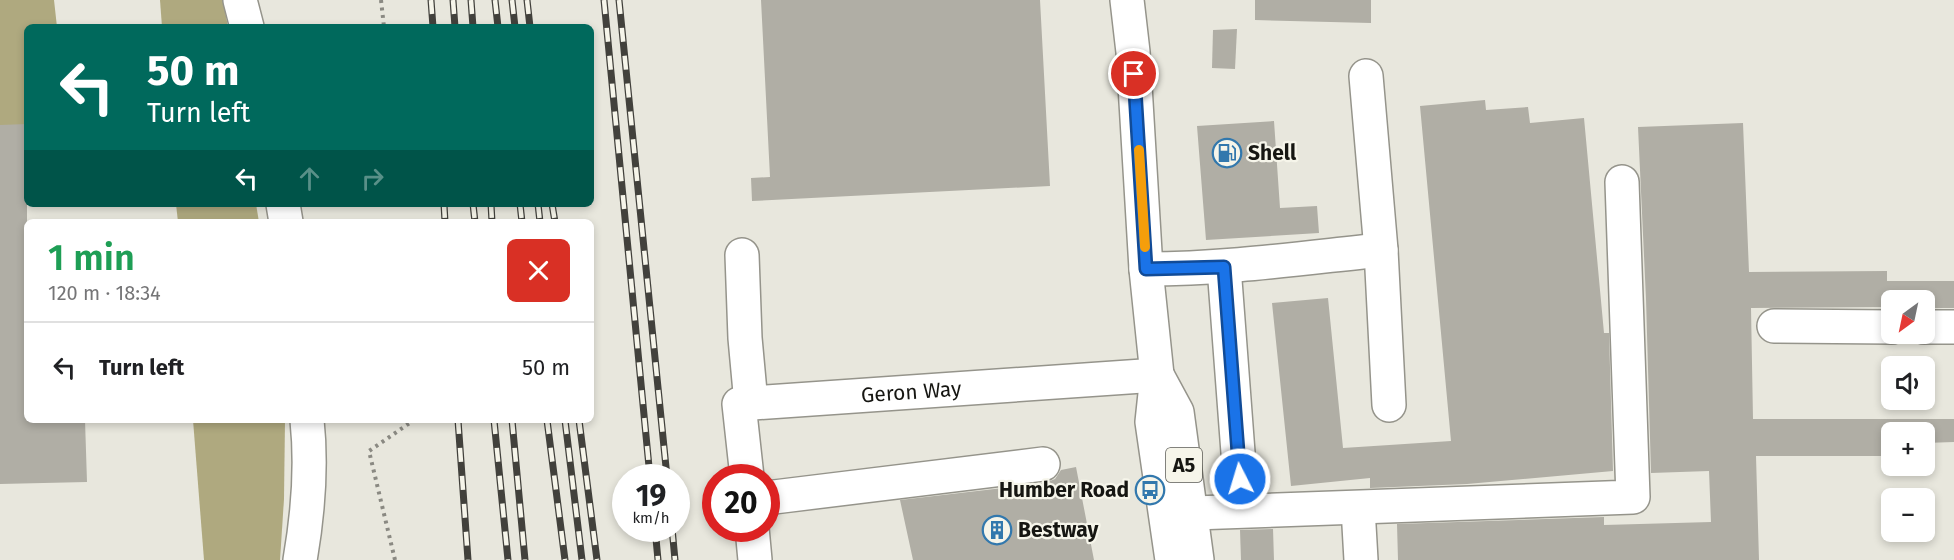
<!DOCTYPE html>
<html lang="en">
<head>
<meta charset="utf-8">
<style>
	:root { --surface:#fff; --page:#f2f2f2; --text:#202124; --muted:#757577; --line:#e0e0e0 }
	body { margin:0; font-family:"Fira Sans",sans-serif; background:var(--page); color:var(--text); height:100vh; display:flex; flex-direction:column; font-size:22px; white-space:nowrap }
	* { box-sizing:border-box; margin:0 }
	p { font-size:20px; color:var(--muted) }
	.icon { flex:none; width:33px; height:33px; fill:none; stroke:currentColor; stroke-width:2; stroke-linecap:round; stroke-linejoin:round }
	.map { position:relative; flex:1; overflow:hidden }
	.details { position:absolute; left:24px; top:219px; width:570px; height:204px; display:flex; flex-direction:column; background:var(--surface); border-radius:9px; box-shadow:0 3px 9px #0003 }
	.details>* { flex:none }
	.banner { position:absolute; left:24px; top:24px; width:570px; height:183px; border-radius:9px; box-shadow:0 3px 9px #0003; background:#00695c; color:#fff; overflow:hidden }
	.needle { width:39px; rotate:213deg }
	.fabs { position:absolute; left:1881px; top:290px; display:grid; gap:12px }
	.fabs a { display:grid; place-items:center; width:54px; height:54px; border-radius:9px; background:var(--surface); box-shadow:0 3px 9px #0003; font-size:30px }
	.speed { position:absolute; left:612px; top:464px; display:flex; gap:12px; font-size:30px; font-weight:700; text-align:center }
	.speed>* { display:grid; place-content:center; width:78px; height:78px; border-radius:50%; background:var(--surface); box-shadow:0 3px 9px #0003; line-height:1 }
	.speed small { font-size:15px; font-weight:400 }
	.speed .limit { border:9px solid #d22; background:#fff; color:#111 }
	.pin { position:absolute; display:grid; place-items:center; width:51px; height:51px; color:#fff; margin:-26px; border:3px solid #fff; border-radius:50%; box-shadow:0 2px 6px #0007 }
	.me { position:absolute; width:66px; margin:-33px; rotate:355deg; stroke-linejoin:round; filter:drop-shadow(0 0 4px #0008) }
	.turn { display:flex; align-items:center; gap:21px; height:126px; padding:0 24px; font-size:27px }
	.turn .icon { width:78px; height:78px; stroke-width:2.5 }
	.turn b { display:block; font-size:42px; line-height:51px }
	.lanes { display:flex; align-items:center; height:57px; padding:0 24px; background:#0003; justify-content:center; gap:30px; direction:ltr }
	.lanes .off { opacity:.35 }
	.round { display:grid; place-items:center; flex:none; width:63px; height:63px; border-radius:9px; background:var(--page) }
	.overview { display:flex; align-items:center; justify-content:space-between; height:102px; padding:0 24px }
	h1 { font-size:36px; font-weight:600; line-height:45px; color:#1e9e55 }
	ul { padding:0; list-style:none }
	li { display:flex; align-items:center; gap:18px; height:90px; padding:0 24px; border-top:2px solid var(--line) }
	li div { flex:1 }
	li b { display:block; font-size:22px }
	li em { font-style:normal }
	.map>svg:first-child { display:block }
	.forest { fill:#afa97f }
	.building { fill:#b0aea5 }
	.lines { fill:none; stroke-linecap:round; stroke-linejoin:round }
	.minor-casing { stroke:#95948b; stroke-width:36 }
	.major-casing { stroke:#95948b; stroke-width:36 }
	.path { stroke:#8a8982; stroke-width:4; stroke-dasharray:3 4.5; stroke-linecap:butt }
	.minor { stroke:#fff; stroke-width:33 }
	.major { stroke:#fff; stroke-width:33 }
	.rail-casing { stroke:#42413c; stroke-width:7 }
	.rail { stroke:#f6f5ea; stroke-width:4.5; stroke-dasharray:14; stroke-linecap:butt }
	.route-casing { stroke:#114b97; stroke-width:15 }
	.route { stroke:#1a73e8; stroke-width:10 }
	.slow { stroke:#f59e0b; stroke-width:10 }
	.labels { text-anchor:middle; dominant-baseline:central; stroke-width:4.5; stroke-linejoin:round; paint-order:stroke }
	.shield { fill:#f6f5ea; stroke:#595953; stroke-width:1.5 }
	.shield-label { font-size:20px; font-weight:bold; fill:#161612 }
	.poi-label { font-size:21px; font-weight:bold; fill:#161612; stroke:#f6f5ea; text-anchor:start }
	.street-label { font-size:21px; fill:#161612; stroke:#f6f5ea }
</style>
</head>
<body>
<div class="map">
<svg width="1954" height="560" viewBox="0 0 1954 560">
	<rect width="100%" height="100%" fill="#e8e7dd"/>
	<!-- forest -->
	<g class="forest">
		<path d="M 0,0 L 54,0 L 57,27 L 27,27 L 27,132 L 0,132 Z"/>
		<path d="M 160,0 L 223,0 L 228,27 L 162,27 Z"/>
		<path d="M 176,204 L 256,204 L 259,222 L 178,222 Z"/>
		<path d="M 193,420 L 285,420 L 284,499 L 280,560 L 204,560 Z"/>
	</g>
	<!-- building -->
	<g class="building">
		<path d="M 761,0 L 1040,0 L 1050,186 L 752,201 L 751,178 L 770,177 Z"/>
		<path d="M 1255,0 L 1371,0 L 1371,23 L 1255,20 Z"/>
		<path d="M 1237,29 L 1235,69 L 1212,68 L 1213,30 Z"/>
		<path d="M 1485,100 L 1486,110 L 1528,107 L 1530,123 L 1584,118 L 1604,333 L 1609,333 L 1613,471 L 1467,484 L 1370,488 L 1370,478 L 1291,486 L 1272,303 L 1328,298 L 1343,448 L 1451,441 L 1420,106 Z"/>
		<path d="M 1274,121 L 1280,208 L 1317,206 L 1319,233 L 1206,240 L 1197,126 Z"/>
		<path d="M 1743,123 L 1749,272 L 1887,271 L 1887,281 L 1954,281 L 1954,308 L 1924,308 L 1924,300 L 1892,300 L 1892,307 L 1751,308 L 1753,419 L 1954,419 L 1954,442 L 1925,443 L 1924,456 L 1924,432 L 1892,432 L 1892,456 L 1756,456 L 1759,560 L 1398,560 L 1397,524 L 1604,517 L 1604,525 L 1711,522 L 1709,471 L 1651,473 L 1646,299 L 1638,127 Z"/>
		<path d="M 27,124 L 27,420 L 85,420 L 87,482 L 0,484 L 0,125 Z"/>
		<path d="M 1076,467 L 1094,560 L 913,560 L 900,500 L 1045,483 L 1055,479 L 1061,470 Z"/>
		<path d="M 1273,529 L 1274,560 L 1241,560 L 1240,530 Z"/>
	</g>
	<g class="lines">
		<!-- minor casing -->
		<g class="minor-casing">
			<g id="minor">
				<path d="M 240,0 L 247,27"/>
				<path d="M 1366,76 L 1381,250 L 1389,405"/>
				<path d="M 283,204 L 286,222"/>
				<path d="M 742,255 L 745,338 L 751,403"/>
				<path d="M 1224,267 L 1240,479"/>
				<path d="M 1146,269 C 1226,269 1303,258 1381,250"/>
				<path d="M 1774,326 L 1892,327"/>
				<path d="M 1924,327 L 1954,327"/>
				<path id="s1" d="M 747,477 L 739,404 L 1157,375"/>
				<path d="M 766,498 L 1043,464"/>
				<path d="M 1358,508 L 1361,560"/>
				<path d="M 1166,514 L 1633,497 L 1622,182"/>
				<path d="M 752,528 L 755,560"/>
				<path d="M 300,560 C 308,514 312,467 307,420"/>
			</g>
		</g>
		<!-- major casing -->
		<g class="major-casing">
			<g id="major">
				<path d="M 1127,0 L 1133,52 L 1146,269 L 1157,375 L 1152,422 L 1172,560"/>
				<path d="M 1157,375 L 1177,412 L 1197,560"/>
			</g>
		</g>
		<!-- path -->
		<g class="path">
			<path d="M 381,0 L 384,27"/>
			<path d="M 395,560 L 369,451 L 414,420"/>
		</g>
		<!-- minor -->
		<use href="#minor" class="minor"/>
		<!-- major -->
		<use href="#major" class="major"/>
		<!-- rail casing -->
		<g class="rail-casing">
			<g id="rail">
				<path d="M 431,0 L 433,27"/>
				<path d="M 453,0 L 455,27"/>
				<path d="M 471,0 L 473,27"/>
				<path d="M 495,0 L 498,27"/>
				<path d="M 512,0 L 515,27"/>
				<path d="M 527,0 L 530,27"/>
				<path d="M 604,0 L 650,477"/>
				<path d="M 619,0 L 667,477"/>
				<path d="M 444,204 L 445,222"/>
				<path d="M 473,204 L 475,222"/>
				<path d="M 491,204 L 492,222"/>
				<path d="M 520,204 L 522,222"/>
				<path d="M 538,204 L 540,222"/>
				<path d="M 552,204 L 555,222"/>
				<path d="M 458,420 L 468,560"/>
				<path d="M 494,420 L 508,560"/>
				<path d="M 512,420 L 525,560"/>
				<path d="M 547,420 L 565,560"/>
				<path d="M 565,420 L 582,560"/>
				<path d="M 579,420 L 597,560"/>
				<path d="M 655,528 L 658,560"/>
				<path d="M 672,528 L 675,560"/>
			</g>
		</g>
		<!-- rail -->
		<use href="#rail" class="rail"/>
	</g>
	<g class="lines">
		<!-- route casing -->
		<g class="route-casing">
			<path id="route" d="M 1134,74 L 1146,269 L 1224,267 L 1240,479"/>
		</g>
		<!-- route -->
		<use href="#route" class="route"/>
		<!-- slow -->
		<path class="slow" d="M 1139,150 L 1145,247"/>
	</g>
	<!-- icons -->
	<defs>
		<g id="fuel-ring" transform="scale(1.5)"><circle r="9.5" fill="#f6f5ea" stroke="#3278ad" stroke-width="1.5"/><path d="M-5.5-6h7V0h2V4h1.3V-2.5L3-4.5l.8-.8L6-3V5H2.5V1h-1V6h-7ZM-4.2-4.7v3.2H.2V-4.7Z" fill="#3278ad"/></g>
		<g id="bus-ring" transform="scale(1.5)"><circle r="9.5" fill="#f6f5ea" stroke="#3278ad" stroke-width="1.5"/><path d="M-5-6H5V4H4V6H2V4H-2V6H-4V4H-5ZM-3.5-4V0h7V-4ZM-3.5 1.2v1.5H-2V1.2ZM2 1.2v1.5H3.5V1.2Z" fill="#3278ad"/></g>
		<g id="building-ring" transform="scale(1.5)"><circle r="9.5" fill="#f6f5ea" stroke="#3278ad" stroke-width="1.5"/><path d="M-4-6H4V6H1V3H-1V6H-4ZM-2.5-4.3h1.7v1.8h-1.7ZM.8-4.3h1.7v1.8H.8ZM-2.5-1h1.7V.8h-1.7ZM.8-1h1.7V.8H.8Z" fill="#3278ad"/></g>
	</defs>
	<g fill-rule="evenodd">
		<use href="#fuel-ring" x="1227" y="153"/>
		<use href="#bus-ring" x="1150" y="490"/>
		<use href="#building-ring" x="997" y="530"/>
	</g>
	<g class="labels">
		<!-- shield labels -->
		<rect class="shield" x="1166" y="448" width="36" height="34" rx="4.5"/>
		<g class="shield-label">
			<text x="1184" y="465">A5</text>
		</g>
		<!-- poi labels -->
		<g class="poi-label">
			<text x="1248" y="153">Shell</text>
			<text x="1129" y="490" text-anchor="end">Humber Road</text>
			<text x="1018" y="530">Bestway</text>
		</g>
		<!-- street labels -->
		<g class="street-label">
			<text stroke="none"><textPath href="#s1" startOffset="246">Geron Way</textPath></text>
		</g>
	</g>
</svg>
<div class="fabs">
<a><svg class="needle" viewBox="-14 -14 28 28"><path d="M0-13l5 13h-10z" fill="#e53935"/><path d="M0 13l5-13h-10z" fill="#757577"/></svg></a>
<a><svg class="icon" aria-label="sound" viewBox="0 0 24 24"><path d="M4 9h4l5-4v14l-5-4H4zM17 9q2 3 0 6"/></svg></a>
<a>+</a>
<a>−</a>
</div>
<div class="speed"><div>19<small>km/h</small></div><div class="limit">20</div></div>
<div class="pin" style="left:1134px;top:74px;background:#d93025"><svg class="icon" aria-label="arrive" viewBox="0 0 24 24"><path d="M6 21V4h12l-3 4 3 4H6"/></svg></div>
<svg class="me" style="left:1240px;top:479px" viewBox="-20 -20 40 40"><circle r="17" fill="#1a73e8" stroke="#fff" stroke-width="3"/><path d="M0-11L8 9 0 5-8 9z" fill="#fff"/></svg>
<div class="banner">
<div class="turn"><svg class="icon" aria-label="left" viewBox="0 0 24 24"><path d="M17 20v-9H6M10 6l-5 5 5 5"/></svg><div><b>50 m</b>Turn left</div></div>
<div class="lanes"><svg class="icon" aria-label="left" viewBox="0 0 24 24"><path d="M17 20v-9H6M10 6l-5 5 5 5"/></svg><svg class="icon off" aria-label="ahead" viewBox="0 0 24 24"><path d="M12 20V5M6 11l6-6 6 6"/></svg><svg class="icon off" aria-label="right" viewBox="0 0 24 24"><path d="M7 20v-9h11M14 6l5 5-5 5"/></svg></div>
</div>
<section class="details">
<div class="overview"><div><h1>1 min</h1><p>120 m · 18:34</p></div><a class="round" style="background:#d93025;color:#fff"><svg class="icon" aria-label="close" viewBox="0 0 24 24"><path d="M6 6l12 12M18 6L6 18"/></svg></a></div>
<ul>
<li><svg class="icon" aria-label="left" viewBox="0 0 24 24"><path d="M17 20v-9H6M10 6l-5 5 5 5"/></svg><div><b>Turn left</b></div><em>50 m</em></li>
</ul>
</section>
</div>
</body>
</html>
